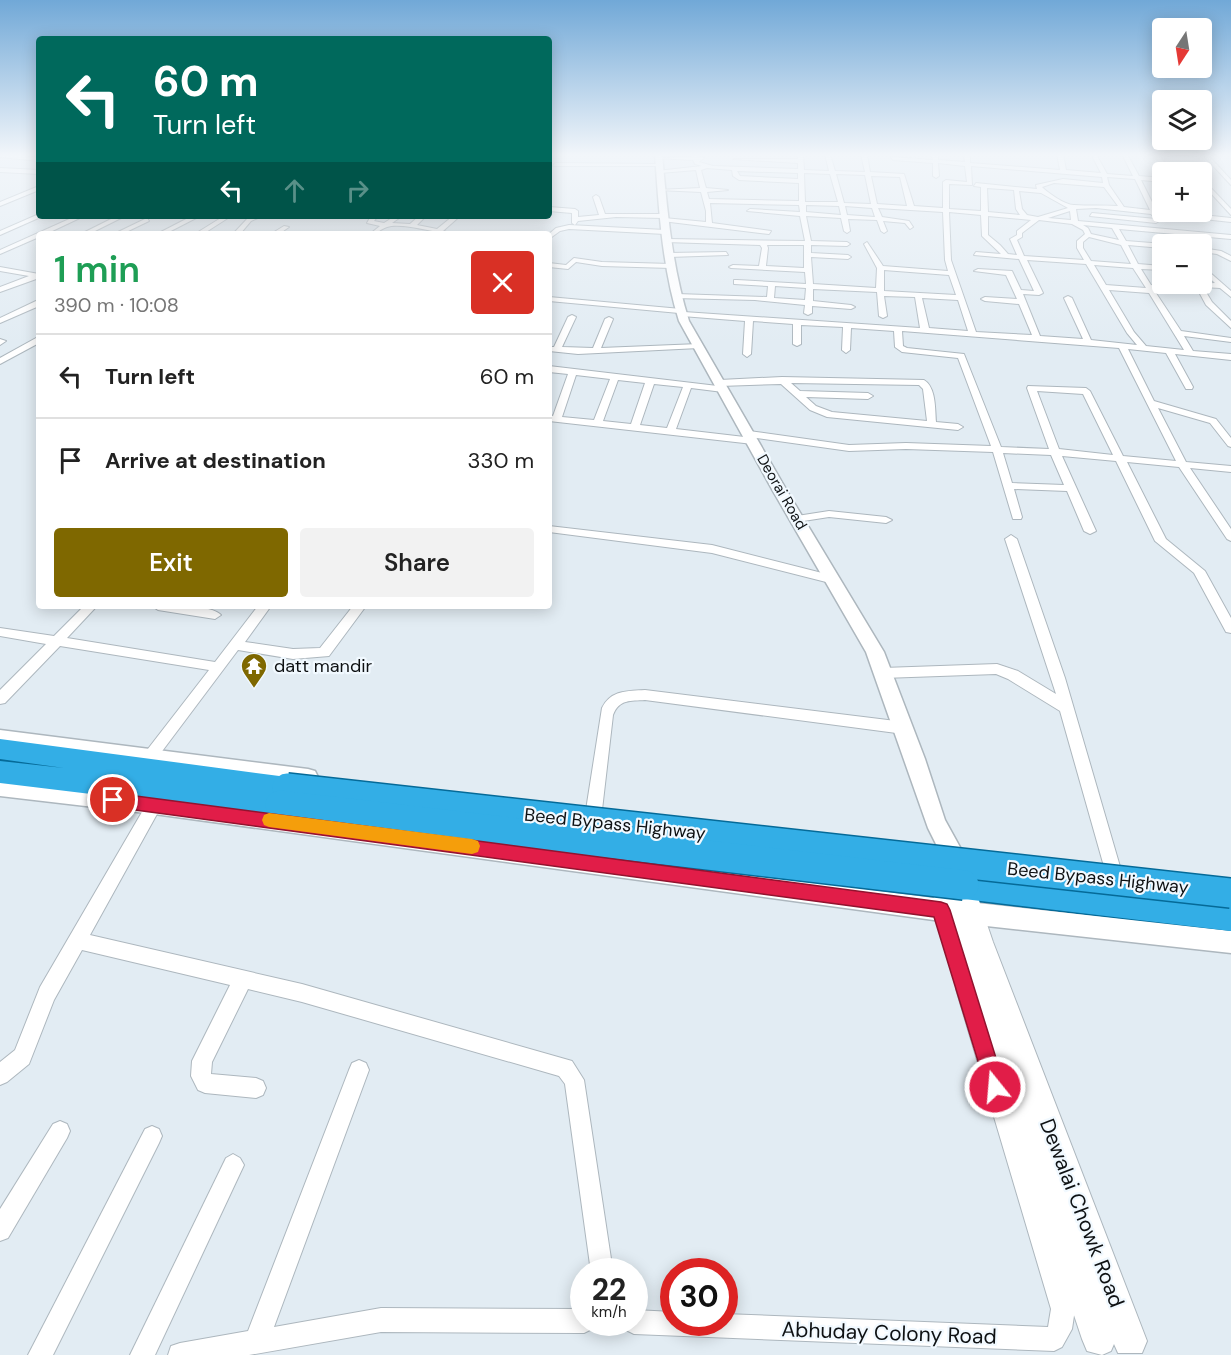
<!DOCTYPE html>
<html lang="en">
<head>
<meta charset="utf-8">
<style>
	:root { --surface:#fff; --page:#f2f2f2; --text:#222; --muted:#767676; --line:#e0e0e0; --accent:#7f6800 }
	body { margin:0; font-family:"DM Sans",sans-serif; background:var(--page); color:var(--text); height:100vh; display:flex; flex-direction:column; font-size:22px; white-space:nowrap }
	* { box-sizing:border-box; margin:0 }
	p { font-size:20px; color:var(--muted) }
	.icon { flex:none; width:33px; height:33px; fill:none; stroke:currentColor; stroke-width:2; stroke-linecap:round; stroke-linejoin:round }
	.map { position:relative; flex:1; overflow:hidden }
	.sheet { position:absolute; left:36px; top:231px; width:516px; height:378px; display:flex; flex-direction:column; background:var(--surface); border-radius:6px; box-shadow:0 3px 15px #0003 }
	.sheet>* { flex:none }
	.guide { position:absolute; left:36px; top:36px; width:516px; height:183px; border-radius:6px; box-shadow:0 3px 15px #0003; background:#00695c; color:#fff; overflow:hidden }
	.needle { width:39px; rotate:192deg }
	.buttons { position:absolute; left:1152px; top:18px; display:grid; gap:12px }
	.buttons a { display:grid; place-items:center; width:60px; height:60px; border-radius:6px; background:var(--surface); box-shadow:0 3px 15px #0003; font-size:30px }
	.speed { position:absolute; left:570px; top:1258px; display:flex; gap:12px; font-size:30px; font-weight:700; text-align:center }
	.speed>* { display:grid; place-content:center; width:78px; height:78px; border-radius:50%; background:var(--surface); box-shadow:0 3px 15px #0003; line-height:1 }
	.speed small { font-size:15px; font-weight:400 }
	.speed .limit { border:9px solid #d22; background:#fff; color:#111 }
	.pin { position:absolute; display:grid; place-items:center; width:51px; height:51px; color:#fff; margin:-26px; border:3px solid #fff; border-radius:50%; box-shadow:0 2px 6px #0007 }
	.me { position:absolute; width:66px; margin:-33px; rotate:343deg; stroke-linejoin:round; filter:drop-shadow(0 0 4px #0008) }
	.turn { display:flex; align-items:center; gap:21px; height:126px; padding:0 18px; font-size:27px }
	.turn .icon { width:78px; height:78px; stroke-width:2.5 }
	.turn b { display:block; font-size:42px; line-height:51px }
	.lanes { display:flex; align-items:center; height:57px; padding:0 18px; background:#0003; justify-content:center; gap:30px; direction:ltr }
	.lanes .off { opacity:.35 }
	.round { display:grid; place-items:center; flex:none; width:63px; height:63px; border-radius:6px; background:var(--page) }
	.head { display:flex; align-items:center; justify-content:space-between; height:102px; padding:0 18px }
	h1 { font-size:36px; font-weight:600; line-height:45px; color:#1e9e55 }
	.button { display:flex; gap:12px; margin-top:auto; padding:12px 18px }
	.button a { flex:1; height:69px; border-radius:6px; background:var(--accent); color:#fff; font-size:24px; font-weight:600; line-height:69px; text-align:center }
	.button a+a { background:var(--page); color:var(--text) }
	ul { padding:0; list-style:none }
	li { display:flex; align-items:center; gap:18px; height:84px; padding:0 18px; border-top:2px solid var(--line) }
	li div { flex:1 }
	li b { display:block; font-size:22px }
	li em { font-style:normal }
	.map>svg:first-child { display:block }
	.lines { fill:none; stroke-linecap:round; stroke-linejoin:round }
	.minor-casing { stroke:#adb7be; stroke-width:2 }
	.tertiary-casing { stroke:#adb7be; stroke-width:3 }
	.secondary-casing { stroke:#adb7be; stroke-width:2 }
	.trunk-casing { stroke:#056a98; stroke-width:3 }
	.minor { fill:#fff; fill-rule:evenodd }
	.tertiary { fill:#fff; fill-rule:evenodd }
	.secondary { fill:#fff; fill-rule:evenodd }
	.trunk { fill:#33aee6; fill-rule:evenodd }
	.trunk-bridge-casing { stroke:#056a98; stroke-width:32; stroke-linecap:butt }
	.trunk-bridge { stroke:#33aee6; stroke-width:29 }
	.route { fill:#e11d48; stroke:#92132f; stroke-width:1.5 }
	.slow { fill:#f59e0b }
	.labels { text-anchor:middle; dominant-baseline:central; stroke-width:4.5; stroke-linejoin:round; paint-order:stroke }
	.far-street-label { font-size:15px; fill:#0e1113; stroke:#f1f9ff }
	.poi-label { font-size:18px; fill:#0e1113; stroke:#f1f9ff; text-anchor:start }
	.street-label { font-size:18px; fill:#0e1113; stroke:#f1f9ff }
	.near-street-label { font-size:21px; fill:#0e1113; stroke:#f1f9ff }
</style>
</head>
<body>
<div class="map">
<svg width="1231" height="1355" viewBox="0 0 1231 1355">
	<rect width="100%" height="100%" fill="#e2ecf3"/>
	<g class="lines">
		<!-- minor casing -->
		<g class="minor-casing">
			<g id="minor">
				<path d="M 0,154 L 39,157 L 39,161 L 0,157 Z"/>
				<path d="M 692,154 L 704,158 L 699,162 L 713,166 L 798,169 L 798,163 L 733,159 L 798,159 L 797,154 L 803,154 L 804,170 L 829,171 L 825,154 L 830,154 L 835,171 L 865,172 L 861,154 L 867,154 L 870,172 L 904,174 L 914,206 L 943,208 L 943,182 L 946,180 L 967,182 L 965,166 L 938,163 L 939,176 L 936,178 L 933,176 L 933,163 L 893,160 L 891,157 L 933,160 L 932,154 L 938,154 L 938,160 L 965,162 L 964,157 L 967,155 L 970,157 L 970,163 L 1060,170 L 1057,154 L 1063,154 L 1066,170 L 1101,173 L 1091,154 L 1096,154 L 1107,174 L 1133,176 L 1122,154 L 1127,154 L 1139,176 L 1162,178 L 1162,182 L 1141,180 L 1156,210 L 1231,218 L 1231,222 L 1157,214 L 1158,217 L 1155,219 L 1151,214 L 1096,208 L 1076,209 L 1078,221 L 1231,235 L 1231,239 L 1119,229 L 1126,241 L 1164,244 L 1162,248 L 1128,245 L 1138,264 L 1162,266 L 1162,270 L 1141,269 L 1151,285 L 1196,287 L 1195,284 L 1215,283 L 1203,272 L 1207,270 L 1231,291 L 1231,297 L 1220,288 L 1203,287 L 1212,302 L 1231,321 L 1231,328 L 1206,305 L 1199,292 L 1154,290 L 1181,331 L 1231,338 L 1231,342 L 1184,336 L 1193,351 L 1231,354 L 1231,360 L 1175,354 L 1193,387 L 1192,389 L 1186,389 L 1166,353 L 1128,349 L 1154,401 L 1216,419 L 1231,438 L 1231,447 L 1228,446 L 1210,423 L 1158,408 L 1186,462 L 1231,466 L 1231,472 L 1190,468 L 1231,529 L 1231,541 L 1227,539 L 1179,467 L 1127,462 L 1166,539 L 1205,571 L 1231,618 L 1231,633 L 1226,632 L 1194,573 L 1155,541 L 1116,461 L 1062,456 L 1096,531 L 1090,534 L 1084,531 L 1067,491 L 1014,489 L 1022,517 L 1021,519 L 1013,519 L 993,452 L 906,449 L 849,451 L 749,437 L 744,434 L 749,431 L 849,445 L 906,443 L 991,446 L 958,358 L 902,352 L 895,347 L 894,331 L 851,328 L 850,350 L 846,353 L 842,350 L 843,327 L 801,325 L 801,344 L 797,346 L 793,344 L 793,324 L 753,321 L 751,354 L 747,357 L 743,354 L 745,321 L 682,316 L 679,313 L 549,301 L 549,297 L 681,309 L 684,312 L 920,328 L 915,297 L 884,296 L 887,316 L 883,318 L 879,316 L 877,292 L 813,289 L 813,301 L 851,305 L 855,307 L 851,309 L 812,306 L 812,313 L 808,315 L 804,313 L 805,305 L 755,300 L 674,298 L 674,294 L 677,294 L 767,297 L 768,286 L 734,284 L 734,280 L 737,280 L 806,284 L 805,272 L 731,268 L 729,267 L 733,265 L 759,266 L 762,248 L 760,245 L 665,242 L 667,239 L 805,241 L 800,216 L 747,211 L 750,209 L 800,212 L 799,205 L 710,203 L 712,223 L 771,231 L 769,234 L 662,221 L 664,218 L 706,222 L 706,211 L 701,192 L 658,190 L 700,188 L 696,170 L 660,173 L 657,171 L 702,166 L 695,164 L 693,160 L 656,158 L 692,157 ZM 971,166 L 1102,177 L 1103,183 L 1063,179 L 1036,185 L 1037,189 L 976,183 L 974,186 L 981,187 L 981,211 L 949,209 L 949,184 L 972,185 ZM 707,168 L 732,170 L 733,176 L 739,180 L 799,183 L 799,201 L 709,199 L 707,192 L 728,190 L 706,188 L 701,170 ZM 737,171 L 798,173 L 798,179 L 740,176 ZM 804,173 L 830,174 L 838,202 L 805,202 ZM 836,174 L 865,175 L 871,204 L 844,203 ZM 871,176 L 900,177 L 907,206 L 877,204 ZM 1107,177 L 1135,179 L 1150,210 L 1124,207 L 1109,185 ZM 1054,183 L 1104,187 L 1118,206 C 1103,205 1089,206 1074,205 C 1065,205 1048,193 1042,187 ZM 987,188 L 1014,190 L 1016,209 L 1020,215 L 988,212 ZM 1019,191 L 1041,193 L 1068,208 L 1038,217 L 1027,215 L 1022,209 ZM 806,205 L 839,206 L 841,215 L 806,212 ZM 845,206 L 872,208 L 875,217 L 847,215 ZM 878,208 L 943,212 L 945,260 L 948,271 L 883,266 L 867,242 L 864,244 L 877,268 L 876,288 L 813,284 L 811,257 L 848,259 L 851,257 L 848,255 L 811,253 L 811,245 L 847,246 L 850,244 L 847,242 L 811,241 L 806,216 L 841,218 L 844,231 L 847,233 L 850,231 L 848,219 L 877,220 L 881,231 L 884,233 L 887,231 L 883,221 L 905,223 L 910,229 L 913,227 L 909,221 L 882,217 ZM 1070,211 L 1071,220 L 1048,218 ZM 949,212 L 981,215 L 982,236 L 1001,254 L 976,252 L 974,255 L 1019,259 L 1034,291 L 1021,290 L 1012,271 L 978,269 L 974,271 L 1006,275 L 1017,299 L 985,297 L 981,299 L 985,301 L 1019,304 L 1032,335 L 976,332 L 951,260 ZM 988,216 L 1031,220 L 1017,231 L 1017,235 L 1010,239 L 1017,255 L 1008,254 L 1000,245 L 988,235 ZM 1039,220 L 1072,224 L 1083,230 L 1085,234 L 1077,241 L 1077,248 L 1084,260 L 1024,256 L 1017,240 L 1022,237 L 1022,233 ZM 1083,225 L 1112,228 L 1119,240 L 1091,234 L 1088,228 ZM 1089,237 L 1121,245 L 1131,264 L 1091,261 L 1083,248 L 1083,242 ZM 767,245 L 804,245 L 804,268 L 766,266 L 768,248 ZM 1027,260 L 1086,264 L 1127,333 L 1137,345 L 1091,340 L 1072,298 L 1068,296 L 1064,298 L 1083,339 L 1040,336 L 1023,294 L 1039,295 L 1043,293 ZM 1094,265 L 1133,268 L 1146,288 L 1106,285 ZM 884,270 L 949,275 L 956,295 L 884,291 ZM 775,286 L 806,288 L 805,300 L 774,298 ZM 1109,290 L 1149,293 L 1184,350 L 1146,346 L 1134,332 ZM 922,298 L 958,300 L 968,331 L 929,328 ZM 902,331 L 1119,348 L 1176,461 L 1123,456 L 1090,391 L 1086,388 L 1028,386 L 1027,388 L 1049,449 L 1001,447 L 964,354 L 907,348 L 903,346 ZM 1037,391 L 1083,394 L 1113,455 L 1059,449 ZM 1003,453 L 1051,455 L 1064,485 L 1012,483 Z"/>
				<path d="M 1154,154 L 1159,154 L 1170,172 L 1166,172 Z"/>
				<path d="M 1202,154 L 1207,154 L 1231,180 L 1231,185 Z"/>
				<path d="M 555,163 L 660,164 L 663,166 L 553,166 Z"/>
				<path d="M 0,168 L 39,170 L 39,174 L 0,172 Z"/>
				<path d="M 39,186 L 39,190 L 0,206 L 0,202 Z"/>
				<path d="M 1209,186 L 1231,209 L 1231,215 L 1207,189 Z"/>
				<path d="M 596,195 L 599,197 L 605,214 L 664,214 L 667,216 L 664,218 L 616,217 L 578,221 L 575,225 L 572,223 L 572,213 L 549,211 L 549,207 L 575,209 L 578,211 L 578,217 L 599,215 L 593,197 Z"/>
				<path d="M 1092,213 L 1156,219 L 1159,221 L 1156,223 L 1090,216 Z"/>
				<path d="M 39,214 L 43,216 L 0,235 L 0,231 Z"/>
				<path d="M 76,216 L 84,216 L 46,234 L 39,234 L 39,237 L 0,254 L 0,250 Z"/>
				<path d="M 117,216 L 125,216 L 89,234 L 81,234 Z"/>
				<path d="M 192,216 L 200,216 L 165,234 L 157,234 Z"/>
				<path d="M 224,216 L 231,216 L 203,234 L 195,234 Z"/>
				<path d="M 253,216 L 262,216 L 251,221 L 240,234 L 233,234 L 247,219 Z"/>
				<path d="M 371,216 L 378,216 L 374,221 L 384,223 L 395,216 L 402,216 L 392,223 L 410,224 L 419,216 L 426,216 L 417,225 L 437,229 L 453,216 L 460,216 L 443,231 L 454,234 C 436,234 403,222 387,227 C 380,229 378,234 370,234 L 380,226 L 367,223 Z"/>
				<path d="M 147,218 L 149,221 L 122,234 L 114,234 Z"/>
				<path d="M 569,225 L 665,230 L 668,232 L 665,234 L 569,229 L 560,231 L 549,239 L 549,234 L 556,228 Z"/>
				<path d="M 284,226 L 289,227 L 279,234 L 271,234 Z"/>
				<path d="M 332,232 L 344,234 L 329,234 Z"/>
				<path d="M 1202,248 L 1221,251 L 1231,256 L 1231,261 L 1217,254 L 1202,252 Z"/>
				<path d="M 726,252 L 728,255 L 669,257 L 666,255 L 669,253 Z"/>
				<path d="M 574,258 L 602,262 L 671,264 L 675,266 L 671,268 L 602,266 L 576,262 L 568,269 L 549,267 L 549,263 L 566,265 Z"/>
				<path d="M 0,267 L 39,274 L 39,278 L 0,292 L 0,287 L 29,276 L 0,271 Z"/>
				<path d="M 36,301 L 39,301 L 39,306 L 0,323 L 0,318 Z"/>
				<path d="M 572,315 L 576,317 L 562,347 L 593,348 L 605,319 L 609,317 L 613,319 L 601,348 L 699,344 L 703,346 L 699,348 L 578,354 L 549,351 L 549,347 L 554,347 L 568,317 Z"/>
				<path d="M 36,338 L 39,338 L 39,343 L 0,364 L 0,358 Z"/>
				<path d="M 0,339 L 6,341 L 0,345 Z"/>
				<path d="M 549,366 L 726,387 L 727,389 L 723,392 L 691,388 L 676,429 L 753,438 L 758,441 L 753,444 L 549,421 L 549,415 L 553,416 L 568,374 L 549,372 ZM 576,375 L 610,379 L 594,420 L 562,417 ZM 618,380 L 645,383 L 631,424 L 603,421 ZM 654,384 L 683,387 L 667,428 L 640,425 Z"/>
				<path d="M 782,377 L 924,380 C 936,387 935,409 936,422 L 958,424 L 963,427 L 958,430 L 827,417 L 810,410 L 781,384 L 720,386 L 716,383 L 720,380 ZM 791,383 L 919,385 L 923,389 L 927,421 L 832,412 L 816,406 L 806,397 L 868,399 L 873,396 L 868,393 L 800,391 Z"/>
				<path d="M 829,511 L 886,517 L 892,520 L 886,523 L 829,517 L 797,522 L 791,519 L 797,516 Z"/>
				<path d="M 549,526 L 712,545 L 834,576 L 840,580 L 834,584 L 712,553 L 549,532 Z"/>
				<path d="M 1011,535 L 1017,539 L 1065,678 L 1121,870 L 1119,875 L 1113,878 L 1107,875 L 1105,870 L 1060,711 L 1008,679 L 996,674 L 883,678 L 876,673 L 883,668 L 997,664 L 1018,671 L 1056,694 L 1005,539 Z"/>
				<path d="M 84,606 L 97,606 L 67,638 L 215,662 L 258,606 L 271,606 L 245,642 L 293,649 L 320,648 L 353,606 L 366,606 L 329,656 L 293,659 L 238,650 L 154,762 L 149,764 L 144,762 L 142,758 L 144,754 L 209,670 L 60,646 L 5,703 L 0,704 L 0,690 L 46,644 L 0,636 L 0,628 L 54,636 Z"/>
				<path d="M 152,606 C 168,606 210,604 221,615 L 215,619 L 158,610 Z"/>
				<path d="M 645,690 L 904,722 L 909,724 L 911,728 L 909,732 L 904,734 L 645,700 C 631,701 619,699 613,715 L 602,810 L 600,815 L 594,817 L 588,815 L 586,810 L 602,708 C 611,690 627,691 645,690 Z"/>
				<path d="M 154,798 L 159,800 L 162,805 L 90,935 L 302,984 L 572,1061 L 584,1080 L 613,1272 L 591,1272 L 565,1084 L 559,1076 L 302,1002 L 248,989 L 212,1062 L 211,1074 L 256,1078 L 263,1081 L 266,1088 L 263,1095 L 256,1098 L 205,1093 L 198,1090 L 191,1076 L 192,1061 L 230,985 L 82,950 L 54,1000 L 29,1064 L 7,1082 L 0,1085 L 0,1062 L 15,1050 L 40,987 L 149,800 Z"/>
				<path d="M 965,980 L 972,982 L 974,989 L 1075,1309 L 1072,1329 L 1062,1347 L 1054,1351 L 634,1334 L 626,1330 L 623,1323 L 634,1323 L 634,1310 L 674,1312 L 674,1323 L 724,1323 L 724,1314 L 1048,1327 L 1051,1309 L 956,989 L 958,982 Z"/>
				<path d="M 359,1060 L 366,1063 L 369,1070 L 274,1327 L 381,1308 L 584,1309 L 584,1323 L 595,1323 L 592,1329 L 584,1333 L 381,1332 L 249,1355 L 168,1355 L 171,1346 L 180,1343 L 248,1331 L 349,1070 L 352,1063 Z"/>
				<path d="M 60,1121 L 67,1124 L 70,1131 L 67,1138 L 8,1238 L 0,1241 L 0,1209 L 53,1124 Z"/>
				<path d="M 152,1126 L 159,1129 L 162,1136 L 159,1143 L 53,1355 L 28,1355 L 145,1129 Z"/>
				<path d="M 233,1154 L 240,1158 L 244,1165 L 155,1355 L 130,1355 L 226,1158 Z"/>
			</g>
		</g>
		<!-- tertiary casing -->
		<g class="tertiary-casing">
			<g id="tertiary">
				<path d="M 655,154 L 662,154 C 667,210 672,267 689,321 L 787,491 L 884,652 L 925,759 L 945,820 L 961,849 L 958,856 L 950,859 L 942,856 L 928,828 L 866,652 L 773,491 L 679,321 C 662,267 659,210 655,154 Z"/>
				<path d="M 0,730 L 308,769 L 315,771 L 318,777 L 315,783 L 308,785 L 0,746 Z"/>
				<path d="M 0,778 L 154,796 L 941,899 L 1231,931 L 1231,953 L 941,921 L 154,814 L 0,796 Z"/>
			</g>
		</g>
		<!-- secondary casing -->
		<g class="secondary-casing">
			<path id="secondary" d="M 938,863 L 946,866 L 948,870 L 950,866 L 958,863 L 966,866 L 970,874 L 993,942 L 1147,1341 L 1142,1353 L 1118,1353 L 1114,1344 L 1111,1351 L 1102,1355 L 1087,1351 L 1082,1339 L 926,874 L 930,866 Z"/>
		</g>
		<!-- trunk casing -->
		<g class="trunk-casing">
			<g id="trunk">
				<path d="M 0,739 L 287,777 L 297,780 L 301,788 L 297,796 L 290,798 L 294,805 L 290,813 L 280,817 L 0,783 L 0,761 L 64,768 L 0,759 Z"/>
				<path d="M 964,871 L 1231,901 L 1231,931 L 964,899 L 953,895 L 949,885 L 953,875 Z"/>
			</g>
		</g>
		<!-- minor -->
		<use href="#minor" class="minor"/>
		<!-- tertiary -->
		<use href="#tertiary" class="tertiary"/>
		<!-- secondary -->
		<use href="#secondary" class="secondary"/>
		<!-- trunk -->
		<use href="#trunk" class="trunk"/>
		<!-- trunk-bridge casing -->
		<g class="trunk-bridge-casing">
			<g id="trunk-bridge">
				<path d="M 287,788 L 1231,893"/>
				<path d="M 280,805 L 964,885"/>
			</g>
		</g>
		<!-- trunk-bridge -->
		<use href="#trunk-bridge" class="trunk-bridge"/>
	</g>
	<!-- sky -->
	<linearGradient id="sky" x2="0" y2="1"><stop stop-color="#71a8d7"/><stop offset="0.45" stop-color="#f2f6fa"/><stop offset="1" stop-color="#f2f6fa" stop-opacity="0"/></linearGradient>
	<rect width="1231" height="344" fill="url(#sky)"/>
	<!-- route -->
	<path class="route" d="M 113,793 L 941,902 L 947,904 L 950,910 L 1005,1087 L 1002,1094 L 995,1097 L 988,1094 L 934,917 L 113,807 L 107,805 L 105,800 L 107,795 Z"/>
	<!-- slow -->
	<path class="slow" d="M 269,813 L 472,839 L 478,841 L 480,846 L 478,852 L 472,854 L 269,827 L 264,825 L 262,820 L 264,815 Z"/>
	<!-- icons -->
	<defs>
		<g id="temple-pin" transform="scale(1.35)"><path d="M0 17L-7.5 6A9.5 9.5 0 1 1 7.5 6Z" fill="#7f6800" stroke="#f1f9ff"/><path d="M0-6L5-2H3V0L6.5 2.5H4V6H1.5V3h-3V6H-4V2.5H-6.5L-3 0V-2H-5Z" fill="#fff"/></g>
	</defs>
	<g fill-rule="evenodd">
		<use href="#temple-pin" x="254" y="666"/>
	</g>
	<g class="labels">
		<!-- far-street labels -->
		<g class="far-street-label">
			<text transform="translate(782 492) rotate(60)">Deorai Road</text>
		</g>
		<!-- poi labels -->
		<g class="poi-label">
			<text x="274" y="666">datt mandir</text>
		</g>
		<!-- street labels -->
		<g class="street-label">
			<text transform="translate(615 824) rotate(6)">Beed Bypass Highway</text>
			<text transform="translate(1098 878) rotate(6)">Beed Bypass Highway</text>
		</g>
		<!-- near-street labels -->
		<g class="near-street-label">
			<text transform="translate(1082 1213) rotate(69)">Dewalai Chowk Road</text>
			<text transform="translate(889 1333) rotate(2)">Abhuday Colony Road</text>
		</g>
	</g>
</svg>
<div class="buttons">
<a><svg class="needle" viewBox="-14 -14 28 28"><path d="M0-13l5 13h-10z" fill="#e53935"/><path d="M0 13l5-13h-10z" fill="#767676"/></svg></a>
<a><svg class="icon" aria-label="layers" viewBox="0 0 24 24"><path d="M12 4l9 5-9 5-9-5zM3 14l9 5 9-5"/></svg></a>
<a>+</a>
<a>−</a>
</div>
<div class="speed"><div>22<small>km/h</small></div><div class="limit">30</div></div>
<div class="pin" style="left:113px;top:800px;background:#d93025"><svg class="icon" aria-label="arrive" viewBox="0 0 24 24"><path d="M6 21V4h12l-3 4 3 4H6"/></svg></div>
<svg class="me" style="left:995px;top:1087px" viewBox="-20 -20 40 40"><circle r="17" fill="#e11d48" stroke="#fff" stroke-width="3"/><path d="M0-11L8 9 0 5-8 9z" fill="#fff"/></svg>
<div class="guide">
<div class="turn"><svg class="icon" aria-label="left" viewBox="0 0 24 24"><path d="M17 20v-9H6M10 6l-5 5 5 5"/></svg><div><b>60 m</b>Turn left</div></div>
<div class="lanes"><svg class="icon" aria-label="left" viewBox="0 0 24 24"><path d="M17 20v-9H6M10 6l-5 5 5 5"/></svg><svg class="icon off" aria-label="ahead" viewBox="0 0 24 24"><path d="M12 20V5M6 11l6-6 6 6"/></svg><svg class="icon off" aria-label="right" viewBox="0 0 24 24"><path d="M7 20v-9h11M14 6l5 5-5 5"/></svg></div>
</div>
<section class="sheet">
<div class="head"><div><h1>1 min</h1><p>390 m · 10:08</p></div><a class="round" style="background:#d93025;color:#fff"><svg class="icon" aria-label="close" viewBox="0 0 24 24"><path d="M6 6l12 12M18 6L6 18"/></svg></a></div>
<ul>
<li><svg class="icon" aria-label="left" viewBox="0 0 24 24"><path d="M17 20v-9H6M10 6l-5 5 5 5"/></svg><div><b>Turn left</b></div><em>60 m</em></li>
<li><svg class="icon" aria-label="arrive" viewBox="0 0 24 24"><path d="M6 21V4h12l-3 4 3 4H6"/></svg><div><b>Arrive at destination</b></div><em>330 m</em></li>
</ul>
<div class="button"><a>Exit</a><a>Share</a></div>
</section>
</div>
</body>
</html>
